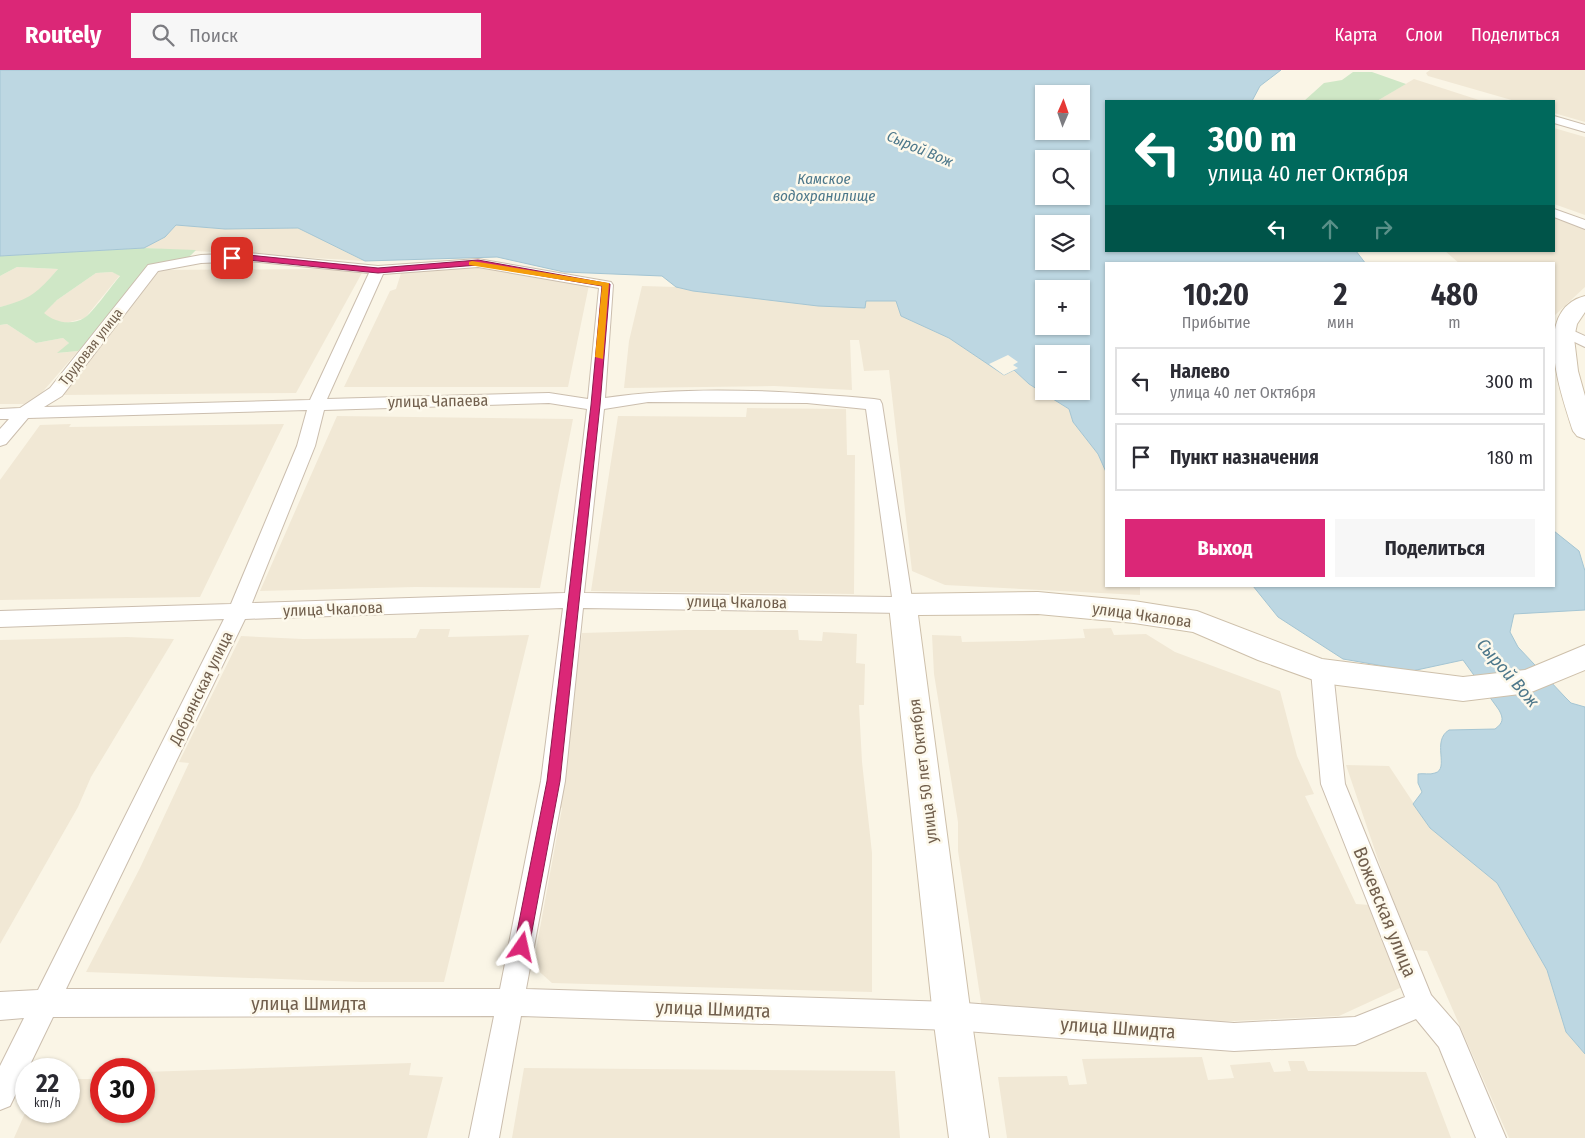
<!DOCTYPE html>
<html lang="ru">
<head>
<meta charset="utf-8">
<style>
	:root { --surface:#fff; --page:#f7f7f7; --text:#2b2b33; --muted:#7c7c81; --line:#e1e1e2; --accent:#db2777 }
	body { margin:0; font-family:"Fira Sans Condensed",sans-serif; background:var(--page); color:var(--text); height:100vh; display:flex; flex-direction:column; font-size:19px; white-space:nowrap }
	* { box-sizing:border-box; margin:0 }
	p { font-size:16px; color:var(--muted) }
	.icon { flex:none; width:28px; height:28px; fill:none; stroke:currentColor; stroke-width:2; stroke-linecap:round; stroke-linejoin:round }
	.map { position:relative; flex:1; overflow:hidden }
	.details { position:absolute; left:1105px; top:192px; width:450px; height:325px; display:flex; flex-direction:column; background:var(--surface); border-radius:0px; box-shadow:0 1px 4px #0004 }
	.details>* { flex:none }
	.banner { position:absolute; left:1105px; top:30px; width:450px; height:152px; border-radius:0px; box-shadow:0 1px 4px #0004; background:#00695c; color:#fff; overflow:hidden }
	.needle { width:32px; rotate:2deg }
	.buttons { position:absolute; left:1035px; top:15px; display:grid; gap:10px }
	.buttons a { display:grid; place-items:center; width:55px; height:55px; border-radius:0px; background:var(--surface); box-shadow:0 1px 4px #0004; font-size:25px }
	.speed { position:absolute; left:15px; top:988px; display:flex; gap:10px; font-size:25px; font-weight:700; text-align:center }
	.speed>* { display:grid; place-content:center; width:65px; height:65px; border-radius:50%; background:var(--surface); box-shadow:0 1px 4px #0004; line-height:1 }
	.speed small { font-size:12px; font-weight:400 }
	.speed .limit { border:8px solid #d22; background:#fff; color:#111 }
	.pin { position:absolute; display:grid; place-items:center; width:42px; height:42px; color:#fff; margin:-21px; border-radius:10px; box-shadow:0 2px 8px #0006 }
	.me { position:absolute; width:55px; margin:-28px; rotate:11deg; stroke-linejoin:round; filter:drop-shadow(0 0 4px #0008) }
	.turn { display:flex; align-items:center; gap:18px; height:105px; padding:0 20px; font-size:22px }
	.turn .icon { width:65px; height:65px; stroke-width:2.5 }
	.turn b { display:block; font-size:35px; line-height:42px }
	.lanes { display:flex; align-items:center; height:48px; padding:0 20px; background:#0003; justify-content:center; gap:25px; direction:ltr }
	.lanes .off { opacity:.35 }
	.eta { display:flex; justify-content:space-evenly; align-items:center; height:85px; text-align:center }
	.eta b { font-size:30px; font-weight:700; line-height:35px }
	.button { display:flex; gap:10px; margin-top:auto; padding:10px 20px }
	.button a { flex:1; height:58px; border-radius:0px; background:var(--accent); color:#fff; font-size:20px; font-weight:700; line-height:58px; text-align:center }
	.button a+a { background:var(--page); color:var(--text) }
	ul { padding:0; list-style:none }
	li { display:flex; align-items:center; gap:15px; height:68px; margin:0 10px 8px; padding:0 10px; border:2px solid var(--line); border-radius:0px }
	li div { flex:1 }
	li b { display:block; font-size:19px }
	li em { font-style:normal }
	header { display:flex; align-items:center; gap:30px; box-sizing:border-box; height:70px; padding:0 25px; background:var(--accent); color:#fff }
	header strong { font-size:24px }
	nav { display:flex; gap:28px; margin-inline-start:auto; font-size:18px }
	.search { width:350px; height:45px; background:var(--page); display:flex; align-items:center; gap:12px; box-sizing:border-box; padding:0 18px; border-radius:0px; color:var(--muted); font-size:19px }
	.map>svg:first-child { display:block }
	.residential { fill:#f1e8d5 }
	.green { fill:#cfe7c6; fill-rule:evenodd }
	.water { fill:#bdd7e2; stroke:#a4c5d3; fill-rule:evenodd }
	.pier { fill:#faf5e6 }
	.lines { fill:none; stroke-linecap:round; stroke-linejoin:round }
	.street-casing { stroke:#cbbeae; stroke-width:2 }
	.secondary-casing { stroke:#cec0ab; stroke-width:2 }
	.street { fill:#fff; fill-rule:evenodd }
	.secondary { fill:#fff; fill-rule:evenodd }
	.route { fill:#db2777; stroke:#8e194d }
	.slow { fill:#f59e0b }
	.labels { text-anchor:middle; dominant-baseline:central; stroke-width:5; stroke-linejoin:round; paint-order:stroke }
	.far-street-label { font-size:14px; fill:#715f4d; stroke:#fdf9ec }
	.far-water-label { font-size:15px; font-style:italic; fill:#4c778a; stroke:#fdf9ec }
	.street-label { font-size:16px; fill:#715f4d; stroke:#fdf9ec }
	.water-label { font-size:18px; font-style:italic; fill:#4c778a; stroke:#fdf9ec }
	.near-street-label { font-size:19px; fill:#715f4d; stroke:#fdf9ec }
</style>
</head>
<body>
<header>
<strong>Routely</strong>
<div class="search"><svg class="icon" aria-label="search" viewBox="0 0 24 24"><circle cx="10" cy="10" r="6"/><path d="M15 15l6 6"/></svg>Поиск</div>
<nav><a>Карта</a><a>Слои</a><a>Поделиться</a></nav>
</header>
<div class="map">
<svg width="1585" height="1068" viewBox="0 0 1585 1068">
	<rect width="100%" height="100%" fill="#faf5e6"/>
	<!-- residential -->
	<g class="residential">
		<path d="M 1430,0 L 1585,0 L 1585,52 L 1554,43 L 1554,31 L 1515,31 L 1428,6 L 1426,3 Z"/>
		<path d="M 1414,9 L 1482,31 L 1377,31 Z"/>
		<path d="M 1554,58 L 1585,67 L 1585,145 L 1554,134 Z"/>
		<path d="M 1554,146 L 1585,158 L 1585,217 L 1554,246 L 1554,194 L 1460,194 L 1445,181 L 1554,181 Z"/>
		<path d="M 176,155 L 225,159 L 298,158 L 365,191 L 144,178 L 165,167 Z"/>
		<path d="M 17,197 L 58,199 L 38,222 L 20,232 L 0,237 L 0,206 Z"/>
		<path d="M 484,197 L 589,215 L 568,317 L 344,317 L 390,221 L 396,219 L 402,200 Z"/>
		<path d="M 316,199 L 363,201 L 296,323 L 62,325 L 155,200 Z"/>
		<path d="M 112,202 L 120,205 L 85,248 L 66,253 L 51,250 L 43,243 L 57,230 L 96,203 Z"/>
		<path d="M 642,216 L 676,217 L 693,221 L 865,238 L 865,231 L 896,231 L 901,246 L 949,268 L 1004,305 L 1014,300 L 1029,314 L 1069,339 L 1073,352 L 1098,384 L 1106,402 L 1106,516 L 1140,516 L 1140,525 L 945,515 L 912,501 L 889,300 L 864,301 L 859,270 L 850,270 L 852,320 L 774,316 L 624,318 L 629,271 Z"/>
		<path d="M 7,254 L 36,273 L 63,268 L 69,273 L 58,283 L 78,281 L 32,334 L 0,334 L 0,255 Z"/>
		<path d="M 747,338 L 846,339 L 847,385 L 855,385 L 854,524 L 591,521 L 618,346 L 746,347 Z"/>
		<path d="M 337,346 L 573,349 L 540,518 L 415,517 L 260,521 Z"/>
		<path d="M 71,354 L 69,357 L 284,354 L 200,527 L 0,530 L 0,410 L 40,355 Z"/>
		<path d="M 1111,558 L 1114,565 L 1146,564 L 1175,582 L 1280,621 L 1297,686 L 1314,724 L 1305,726 L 1356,834 L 1370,835 L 1402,917 L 1339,946 L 1171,954 L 982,939 L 958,781 L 958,752 L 934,604 L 932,565 L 961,566 L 962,572 L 1022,571 L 1085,568 L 1083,559 Z"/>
		<path d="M 420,559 L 450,559 L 448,567 L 529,565 L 444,912 L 361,912 L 86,902 L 140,798 L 189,693 L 179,692 L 241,566 L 303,569 L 416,568 Z"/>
		<path d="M 685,560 L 798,560 L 799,570 L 822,571 L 823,562 L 857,564 L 856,593 L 865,594 L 864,635 L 859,635 L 862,692 L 872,783 L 872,922 L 552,913 L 533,896 L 562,738 L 560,737 L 566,706 L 572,634 L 582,563 Z"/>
		<path d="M 127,567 L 174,569 L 91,707 L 78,737 L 0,874 L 0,570 Z"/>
		<path d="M 1346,695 L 1389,696 L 1430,758 L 1497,813 L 1547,900 L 1566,962 L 1585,984 L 1585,1068 L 1509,1068 L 1427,881 L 1414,880 L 1386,813 Z"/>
		<path d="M 1202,987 L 1208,1010 L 1234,1008 L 1230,995 L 1270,992 L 1274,1002 L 1291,1001 L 1288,991 L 1304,991 L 1308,1001 L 1426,1002 L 1451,1068 L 1007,1068 L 998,1007 L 1067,1006 L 1069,1015 L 1087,1014 L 1082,989 Z"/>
		<path d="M 411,993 L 409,1005 L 443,1007 L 427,1068 L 14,1068 L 26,1041 L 69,1041 L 69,1009 L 101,1009 L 101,1041 L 144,1041 L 144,1002 Z"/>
		<path d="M 524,998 L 895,1001 L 900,1068 L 512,1068 Z"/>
	</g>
	<!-- green -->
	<g class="green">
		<path d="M 1353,2 L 1372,2 L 1406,14 L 1377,31 L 1304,31 L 1324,13 L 1342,10 Z"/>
		<path d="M 144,178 L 196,180 L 188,188 L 148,197 L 106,253 L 78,281 L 57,283 L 69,273 L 63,268 L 36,273 L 7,254 L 0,255 L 0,237 C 31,229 37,223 58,199 L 17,197 L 0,206 L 0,186 ZM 112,202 L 120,206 C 112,215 92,244 84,248 C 71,256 54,252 44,243 L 57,230 L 96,203 Z"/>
	</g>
	<!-- water -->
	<g class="water">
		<path d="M 0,0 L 1281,0 L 1260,16 L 1252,31 L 1106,31 L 1106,181 L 1356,181 L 1366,194 L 1106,194 L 1106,402 L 1098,384 L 1073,352 L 1069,339 L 1029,314 L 1014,300 L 1004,305 L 949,268 L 901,246 L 896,231 L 866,231 L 865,238 L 818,236 L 693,221 L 676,217 L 662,206 L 564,202 L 497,187 L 365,191 L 298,158 L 225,159 L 176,155 L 165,167 L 144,178 L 0,186 ZM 1044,24 L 1081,24 L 1081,61 L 1044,61 ZM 1044,89 L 1081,89 L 1081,126 L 1044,126 ZM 1044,154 L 1081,154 L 1081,191 L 1044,191 ZM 1044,219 L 1081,219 L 1081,256 L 1044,256 ZM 1044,284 L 1081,284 L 1081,321 L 1044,321 Z"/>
		<path d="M 1554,461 L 1579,481 L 1585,501 L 1585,540 L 1514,544 L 1510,562 L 1518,577 L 1565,627 L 1571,633 L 1585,637 L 1585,984 L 1566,962 L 1547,900 L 1497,813 L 1430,758 L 1413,734 L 1422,722 L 1418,713 L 1418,704 C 1423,703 1430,705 1435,703 C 1450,699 1431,671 1449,660 L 1495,659 C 1503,653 1504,649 1499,640 L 1463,590 L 1412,601 L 1343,589 L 1278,547 L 1253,516 L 1554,516 Z"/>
	</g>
	<!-- pier -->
	<path class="pier" d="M 1008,285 L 1018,292 L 1013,295 L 1018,298 L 1004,305 L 989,294 Z"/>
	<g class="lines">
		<!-- street casing -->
		<g class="street-casing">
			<g id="street">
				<path d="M 1554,46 L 1585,55 L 1585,62 L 1554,53 Z"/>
				<path d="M 1554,139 L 1585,150 L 1585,159 L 1554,147 Z"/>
				<path d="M 248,183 L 378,196 L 478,189 L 611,212 L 613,215 L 605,328 C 691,315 787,321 874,329 L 880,330 L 882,334 L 913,535 L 910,540 L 903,543 L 583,538 L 565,711 L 526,919 L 952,932 L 1234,953 L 1355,947 L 1405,927 L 1321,714 L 1311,601 L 1315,595 L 1322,592 L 1329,595 L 1333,601 L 1345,714 L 1431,925 L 1459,957 L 1506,1068 L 1476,1068 L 1439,977 L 1416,949 L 1355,975 L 1234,981 L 952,960 L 521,946 L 499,1068 L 469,1068 L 494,946 L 53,947 L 10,1036 L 0,1040 L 0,996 L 24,948 L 0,950 L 0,922 L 38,920 L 224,549 L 0,557 L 0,541 L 231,534 L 297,376 L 307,340 L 28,348 L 6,374 L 0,376 L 0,359 L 9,349 L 0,349 L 0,339 L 20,338 L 50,318 L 148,195 L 201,185 ZM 248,191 L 369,203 L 310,330 L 44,337 L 62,326 L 158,201 L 201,193 ZM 478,197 L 599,218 L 588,329 L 549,323 L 327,329 L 383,204 ZM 648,332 L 807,333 L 866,339 L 892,527 L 584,523 L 604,339 ZM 549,333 L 587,339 L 565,523 L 252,533 L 315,376 L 324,340 ZM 563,538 L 541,711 L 500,919 L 66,919 L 245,549 Z"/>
				<path d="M 1565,257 L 1585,266 L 1585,277 L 1560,265 L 1557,262 Z"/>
			</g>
		</g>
		<!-- secondary casing -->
		<g class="secondary-casing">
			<g id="secondary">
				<path d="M 1585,226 L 1585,242 L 1577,254 L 1574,268 L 1578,301 L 1585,326 L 1585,369 L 1577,366 L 1573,361 C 1562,326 1530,240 1585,226 Z"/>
				<path d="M 1038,522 L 1134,531 L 1197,541 L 1322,589 L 1463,607 L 1525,600 L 1585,575 L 1585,600 L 1529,623 L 1463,631 L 1322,613 L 1258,590 L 1193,562 L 1134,553 L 1038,544 L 918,545 L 971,946 L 989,1068 L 949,1068 L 933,946 L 889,535 L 893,528 L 903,524 Z"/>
			</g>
		</g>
		<!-- street -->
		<use href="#street" class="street"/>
		<!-- secondary -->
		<use href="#secondary" class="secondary"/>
	</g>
	<!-- route -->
	<path class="route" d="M 248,185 L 378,198 L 478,190 L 610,214 L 600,335 L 560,711 L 529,877 L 527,882 L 522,885 L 517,882 L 514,877 L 547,711 L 591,335 L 602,216 L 478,195 L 378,203 L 248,190 L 232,190 L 228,188 Z"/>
	<!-- slow -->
	<path class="slow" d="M 472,191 L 609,213 L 603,289 L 595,287 L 602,216 L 469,195 L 469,192 Z"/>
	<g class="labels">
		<!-- far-street labels -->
		<g class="far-street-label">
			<text transform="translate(91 277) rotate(-52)">Трудовая улица</text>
		</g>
		<!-- far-water labels -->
		<g class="far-water-label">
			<text transform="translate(920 79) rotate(23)">Сырой Вож</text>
			<text x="824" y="109">Камское<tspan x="824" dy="17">водохранилище</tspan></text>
		</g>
		<!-- street labels -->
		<g class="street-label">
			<text transform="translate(438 331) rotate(-1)">улица Чапаева</text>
			<text transform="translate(737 532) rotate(1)">улица Чкалова</text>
			<text transform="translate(333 539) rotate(-2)">улица Чкалова</text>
			<text transform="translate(1142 545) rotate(8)">улица Чкалова</text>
			<text transform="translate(201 618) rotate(-64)">Добрянская улица</text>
			<text transform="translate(923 701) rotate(-97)">улица 50 лет Октября</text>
		</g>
		<!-- water labels -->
		<g class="water-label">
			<text transform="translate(1508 603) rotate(49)">Сырой Вож</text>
		</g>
		<!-- near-street labels -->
		<g class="near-street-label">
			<text transform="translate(1385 842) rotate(68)">Вожевская улица</text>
			<text x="309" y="933">улица Шмидта</text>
			<text transform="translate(713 939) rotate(2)">улица Шмидта</text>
			<text transform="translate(1118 958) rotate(4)">улица Шмидта</text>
		</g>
	</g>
</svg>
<div class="buttons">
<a><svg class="needle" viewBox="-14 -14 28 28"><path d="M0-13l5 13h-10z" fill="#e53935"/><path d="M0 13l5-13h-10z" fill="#7c7c81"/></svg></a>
<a><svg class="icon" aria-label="search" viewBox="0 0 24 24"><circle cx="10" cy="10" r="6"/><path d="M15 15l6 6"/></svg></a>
<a><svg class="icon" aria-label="layers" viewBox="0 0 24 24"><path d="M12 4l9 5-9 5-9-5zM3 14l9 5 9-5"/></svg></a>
<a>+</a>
<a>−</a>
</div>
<div class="speed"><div>22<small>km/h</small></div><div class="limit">30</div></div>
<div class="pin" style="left:232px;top:188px;background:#d93025"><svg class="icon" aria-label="arrive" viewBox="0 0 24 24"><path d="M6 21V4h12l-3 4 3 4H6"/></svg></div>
<svg class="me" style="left:522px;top:877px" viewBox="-20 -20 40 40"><path d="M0-17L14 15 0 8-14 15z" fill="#db2777" stroke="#fff" stroke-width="4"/></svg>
<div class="banner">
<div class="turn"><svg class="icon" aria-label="left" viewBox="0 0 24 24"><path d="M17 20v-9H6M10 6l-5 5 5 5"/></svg><div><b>300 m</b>улица 40 лет Октября</div></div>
<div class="lanes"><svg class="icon" aria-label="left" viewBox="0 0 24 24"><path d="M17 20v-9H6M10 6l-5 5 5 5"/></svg><svg class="icon off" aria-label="ahead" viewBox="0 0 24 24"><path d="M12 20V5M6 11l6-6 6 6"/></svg><svg class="icon off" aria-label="right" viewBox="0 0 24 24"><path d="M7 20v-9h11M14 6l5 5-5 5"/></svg></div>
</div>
<section class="details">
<div class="eta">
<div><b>10:20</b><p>Прибытие</p></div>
<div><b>2</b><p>мин</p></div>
<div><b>480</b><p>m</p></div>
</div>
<ul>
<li><svg class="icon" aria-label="left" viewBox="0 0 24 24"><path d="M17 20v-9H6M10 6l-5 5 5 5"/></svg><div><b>Налево</b><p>улица 40 лет Октября</p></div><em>300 m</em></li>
<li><svg class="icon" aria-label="arrive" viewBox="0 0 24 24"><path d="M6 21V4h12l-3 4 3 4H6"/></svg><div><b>Пункт назначения</b></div><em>180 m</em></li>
</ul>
<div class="button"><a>Выход</a><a>Поделиться</a></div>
</section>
</div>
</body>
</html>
